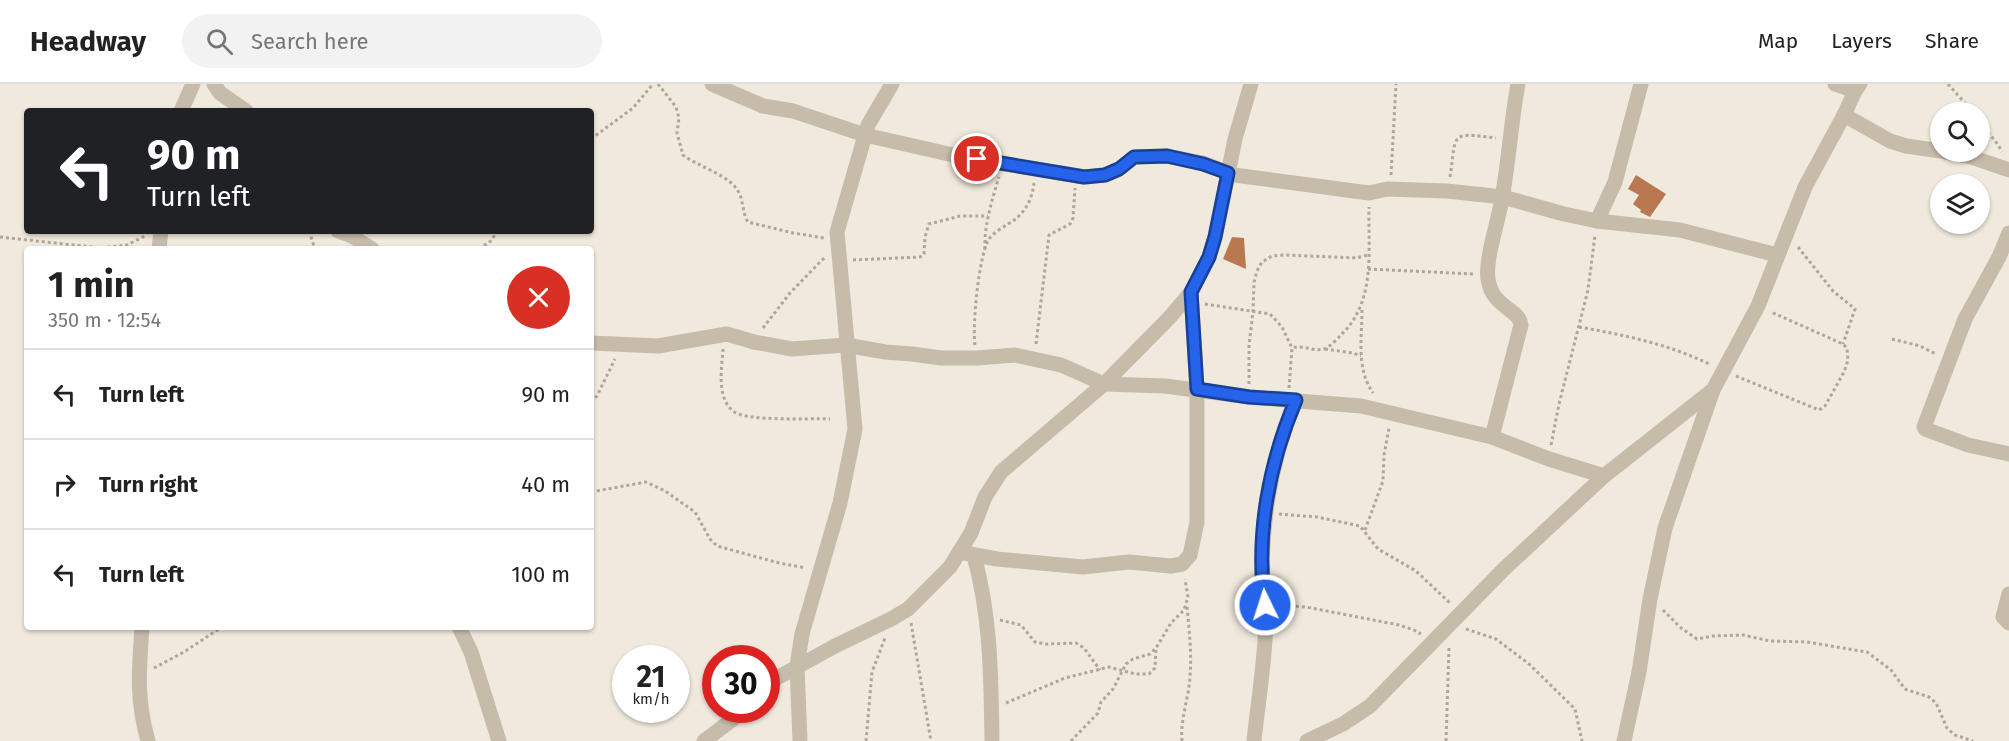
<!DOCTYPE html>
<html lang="en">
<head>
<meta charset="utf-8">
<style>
	:root { --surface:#fff; --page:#f2f2f2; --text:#222; --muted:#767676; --line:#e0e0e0 }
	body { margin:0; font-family:"Fira Sans",sans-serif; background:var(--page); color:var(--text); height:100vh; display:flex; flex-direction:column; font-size:22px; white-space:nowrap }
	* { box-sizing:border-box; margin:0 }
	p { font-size:20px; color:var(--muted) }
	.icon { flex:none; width:33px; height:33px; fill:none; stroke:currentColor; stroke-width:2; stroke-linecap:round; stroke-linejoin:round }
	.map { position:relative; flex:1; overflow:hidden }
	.panel { position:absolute; left:24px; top:162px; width:570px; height:384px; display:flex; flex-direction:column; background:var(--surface); border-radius:6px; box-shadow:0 2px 4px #0004 }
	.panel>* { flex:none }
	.banner { position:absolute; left:24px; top:24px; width:570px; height:126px; border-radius:6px; box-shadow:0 2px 4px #0004; background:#202124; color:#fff; overflow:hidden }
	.fabs { position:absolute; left:1930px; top:18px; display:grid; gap:12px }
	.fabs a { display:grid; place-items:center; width:60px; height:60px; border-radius:50%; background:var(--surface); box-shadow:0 2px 4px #0004; font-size:30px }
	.speed { position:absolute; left:612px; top:561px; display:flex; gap:12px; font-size:30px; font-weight:700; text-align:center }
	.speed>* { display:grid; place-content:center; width:78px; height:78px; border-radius:50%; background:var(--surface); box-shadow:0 2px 4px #0004; line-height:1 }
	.speed small { font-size:15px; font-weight:400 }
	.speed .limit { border:9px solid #d22; background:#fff; color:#111 }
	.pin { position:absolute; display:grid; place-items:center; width:51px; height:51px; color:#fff; margin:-26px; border:3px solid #fff; border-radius:50%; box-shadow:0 2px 6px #0007 }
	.me { position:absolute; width:66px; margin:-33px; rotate:356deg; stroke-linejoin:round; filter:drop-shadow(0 0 4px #0008) }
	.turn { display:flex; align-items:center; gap:21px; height:126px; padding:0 24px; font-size:27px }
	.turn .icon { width:78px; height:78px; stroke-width:2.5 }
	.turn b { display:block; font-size:42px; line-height:51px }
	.round { display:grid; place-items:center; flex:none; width:63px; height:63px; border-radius:32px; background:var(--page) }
	.summary { display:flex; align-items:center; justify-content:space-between; height:102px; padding:0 24px }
	h1 { font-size:36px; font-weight:700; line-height:45px }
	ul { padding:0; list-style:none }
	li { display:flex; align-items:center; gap:18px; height:90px; padding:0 24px; border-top:2px solid var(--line) }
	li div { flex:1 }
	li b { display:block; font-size:22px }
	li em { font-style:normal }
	header { display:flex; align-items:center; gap:36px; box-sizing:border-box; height:84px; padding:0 30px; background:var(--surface); border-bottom:2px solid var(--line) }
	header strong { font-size:28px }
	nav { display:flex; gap:33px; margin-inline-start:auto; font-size:21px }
	.search { width:420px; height:54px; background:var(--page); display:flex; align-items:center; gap:15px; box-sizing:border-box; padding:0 21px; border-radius:33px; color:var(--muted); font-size:22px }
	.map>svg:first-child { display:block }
	.building { fill:#ba7850 }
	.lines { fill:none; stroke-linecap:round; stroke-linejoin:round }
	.path { stroke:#b2a594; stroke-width:3; stroke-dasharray:3 3; stroke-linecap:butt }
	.minor { stroke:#c7bbaa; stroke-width:15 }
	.route-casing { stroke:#184099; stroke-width:15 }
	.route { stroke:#2563eb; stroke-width:10 }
</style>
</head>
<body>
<header>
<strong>Headway</strong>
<div class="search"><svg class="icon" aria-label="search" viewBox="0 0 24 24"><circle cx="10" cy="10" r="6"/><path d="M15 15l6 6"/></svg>Search here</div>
<nav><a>Map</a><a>Layers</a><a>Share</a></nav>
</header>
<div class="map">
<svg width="2009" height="657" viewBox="0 0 2009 657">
	<rect width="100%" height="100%" fill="#f0e9dd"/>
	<!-- building -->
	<g class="building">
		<path d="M 1636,91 L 1666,110 L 1650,133 L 1640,128 L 1641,126 L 1633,120 L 1639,111 L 1628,105 Z"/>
		<path d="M 1232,153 L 1244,154 L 1246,185 L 1223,175 Z"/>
	</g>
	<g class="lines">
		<!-- path -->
		<g class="path">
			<path d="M 658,0 L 676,23 L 679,34 L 677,49 L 683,71 C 697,82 729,91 738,107 C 744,117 742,129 748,138 L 793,149 L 824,154"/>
			<path d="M 1948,0 L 1973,28"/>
			<path d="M 1980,39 C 1987,48 1997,57 2002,68"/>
			<path d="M 591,55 L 633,24 L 653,0"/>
			<path d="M 1391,91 L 1396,0"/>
			<path d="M 1450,93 C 1457,49 1448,48 1496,54"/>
			<path d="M 309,147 L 315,165"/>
			<path d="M 0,153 L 101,164 L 127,161 L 145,152"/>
			<path d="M 1798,163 L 1833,207 L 1855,225 L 1843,260"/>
			<path d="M 479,165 L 492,156 L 497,147"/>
			<path d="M 985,165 C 984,141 992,116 999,93"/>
			<path d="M 853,176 L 920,173 L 924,170 L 925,153 L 929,140 L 960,132 L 988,132"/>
			<path d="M 1368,185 L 1474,190"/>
			<path d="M 1205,220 L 1270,230 L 1282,243 L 1292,264"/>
			<path d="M 1362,226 C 1362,255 1356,284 1373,309"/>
			<path d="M 1579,243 C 1624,251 1669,260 1711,281"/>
			<path d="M 763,244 L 790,209 L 822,176 L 826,173"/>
			<path d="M 1892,255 L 1920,262 L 1936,270"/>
			<path d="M 1036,260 L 1049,151 L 1070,140 L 1073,134 L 1075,104"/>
			<path d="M 975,261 C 972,242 979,170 989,155 C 993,149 1002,144 1008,140 C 1024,131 1032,117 1034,99"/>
			<path d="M 723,265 C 722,283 716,313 733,327 C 746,338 810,334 830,335"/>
			<path d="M 1325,265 L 1353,269 L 1361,272"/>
			<path d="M 1736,292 L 1819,326 L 1825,322 L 1844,288 L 1848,276 L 1847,264 L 1843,260 L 1771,228"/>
			<path d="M 1249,300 L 1249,261 L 1253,228 L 1254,198 L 1257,187 L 1262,178 L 1272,172 L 1284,171 L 1356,174 L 1368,171"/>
			<path d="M 1289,304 L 1292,264 C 1302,260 1313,268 1324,265 C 1330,263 1337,255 1342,250 C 1376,216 1368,168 1369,123"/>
			<path d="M 591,318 L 597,312 L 615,275"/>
			<path d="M 1551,361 L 1559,320 L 1588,206 L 1595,151"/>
			<path d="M 591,408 L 646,398 L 665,407 L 695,428 L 710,455 L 717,462 L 779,479 L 806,484"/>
			<path d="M 1279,430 L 1317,433 L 1360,442 L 1378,465 L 1416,487 L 1451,520"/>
			<path d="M 1365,446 L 1383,397 L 1384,371 L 1389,344"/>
			<path d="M 1278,521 L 1306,523 L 1399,541 L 1414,546 L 1421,550"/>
			<path d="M 1663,526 L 1681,544 L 1697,555 L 1713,552 L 1743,551 L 1770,557 L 1807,558 L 1867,568 L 1891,586 L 1905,605 L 1929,613 L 1936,619 L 1947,644 L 1955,651 L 1973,657"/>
			<path d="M 1000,536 L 1021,541 L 1035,558 L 1046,560 L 1076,559 L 1084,564 L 1100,586"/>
			<path d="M 911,539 L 931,657"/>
			<path d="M 1466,545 L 1496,555 L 1529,580 L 1575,625 L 1582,657"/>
			<path d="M 154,584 L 184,568 L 222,543"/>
			<path d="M 1006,619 L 1065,594 L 1109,583 L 1135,590 L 1149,590 L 1155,584 L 1156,564"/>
			<path d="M 866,657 L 872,588 L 885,554"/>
			<path d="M 1071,657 L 1098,629 L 1101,618 L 1113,605 L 1126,580 L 1133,575 L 1150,570 L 1156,564 L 1171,539 L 1184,526 L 1188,513 L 1185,495"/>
			<path d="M 1182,657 C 1180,635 1189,614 1190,592 C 1192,569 1189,546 1187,522"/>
			<path d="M 1446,657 L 1449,563"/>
		</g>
		<!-- minor -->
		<g class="minor">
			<path d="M 214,0 L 220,9 L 246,27"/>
			<path d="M 712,0 L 763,22 L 793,27 L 865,51 L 962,73 L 1084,93 L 1105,91 L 1119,85 L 1134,73 L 1167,72 L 1203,79 L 1228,89"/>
			<path d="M 1835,0 L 1855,7"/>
			<path d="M 181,27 L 193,0"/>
			<path d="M 1844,31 L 1890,57 L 1906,62 L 1941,67"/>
			<path d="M 1945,68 L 1968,72 L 2009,86"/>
			<path d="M 1227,90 L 1369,109 L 1387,105 L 1447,107 L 1503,113 L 1564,130 L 1597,137 L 1680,146 L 1777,171"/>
			<path d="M 1597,137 L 1615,98 L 1641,0"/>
			<path d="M 338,147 L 352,152 L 372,165"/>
			<path d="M 2009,149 L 1999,173 L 1965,235 L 1924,343 L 1925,345 L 1968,361 L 2009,370"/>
			<path d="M 159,165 L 161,147"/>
			<path d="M 591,259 L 658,262 L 727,250 L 754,258 L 792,265 L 846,261 L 885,268 L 912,270 L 941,274 L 977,274 L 1015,271 L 1061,281 L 1104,300 L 1165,302 L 1249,313 L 1361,322 L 1492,353 L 1549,375 L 1604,392"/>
			<path d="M 1492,353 L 1521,241 C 1519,224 1492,224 1488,195 C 1485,174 1499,136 1502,114 C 1509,76 1511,38 1518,0"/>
			<path d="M 959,468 L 997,475 L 1083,483 L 1129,478 L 1171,482 L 1182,480 L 1190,471 L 1197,438 L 1197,305 L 1191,208"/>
			<path d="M 974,472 C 991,532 991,595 992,657"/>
			<path d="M 2009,510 L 2003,533 L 2009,539"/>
			<path d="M 142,543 C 139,587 136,614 148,657"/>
			<path d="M 459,543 L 471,568 L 499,657"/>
			<path d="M 766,600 L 835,562 L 891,535 L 908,525 L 950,483 L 971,449 L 985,413 L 1001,388 L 1104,300 L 1170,233 L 1191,208 L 1209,173 L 1215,153 L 1235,55 L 1251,0"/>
			<path d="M 704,657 L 732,636 L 741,626"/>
			<path d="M 800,657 L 797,582 L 802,550 L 840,419 L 855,345 L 837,148 L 868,41 L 892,0"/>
			<path d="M 1254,657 C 1258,618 1265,577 1266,538 C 1267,525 1263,513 1262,501 C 1261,437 1271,375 1296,316"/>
			<path d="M 1307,657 L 1343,640 L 1370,622 L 1504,485 L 1604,392 L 1713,306"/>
			<path d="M 1624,657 L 1639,588 L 1650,515 L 1665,444 L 1713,306 L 1758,222 L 1805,103 L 1844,31 L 1855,7 L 1860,0"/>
		</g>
	</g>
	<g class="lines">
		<!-- route casing -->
		<g class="route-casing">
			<path id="route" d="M 977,75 L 1084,93 L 1105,91 L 1119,85 L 1134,73 L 1167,72 L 1203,80 L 1228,89 L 1215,153 L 1209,173 L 1191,208 L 1197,305 L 1249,313 L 1296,316 C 1269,379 1255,452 1265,521"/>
		</g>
		<!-- route -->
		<use href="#route" class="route"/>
	</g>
</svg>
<div class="fabs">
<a><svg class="icon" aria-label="search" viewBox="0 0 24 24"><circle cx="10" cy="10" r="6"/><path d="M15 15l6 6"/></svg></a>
<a><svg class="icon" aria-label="layers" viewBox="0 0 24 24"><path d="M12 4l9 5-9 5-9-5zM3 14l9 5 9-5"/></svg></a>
</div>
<div class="speed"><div>21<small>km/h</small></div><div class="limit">30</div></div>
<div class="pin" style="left:977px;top:75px;background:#d93025"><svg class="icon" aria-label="arrive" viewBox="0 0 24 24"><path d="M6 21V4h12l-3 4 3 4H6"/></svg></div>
<svg class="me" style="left:1265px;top:521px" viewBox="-20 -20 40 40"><circle r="17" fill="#2563eb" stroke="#fff" stroke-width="3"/><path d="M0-11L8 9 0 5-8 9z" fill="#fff"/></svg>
<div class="banner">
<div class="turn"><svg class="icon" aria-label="left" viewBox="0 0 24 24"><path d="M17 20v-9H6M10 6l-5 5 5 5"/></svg><div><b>90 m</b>Turn left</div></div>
</div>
<section class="panel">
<div class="summary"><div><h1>1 min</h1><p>350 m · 12:54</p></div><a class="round" style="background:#d93025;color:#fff"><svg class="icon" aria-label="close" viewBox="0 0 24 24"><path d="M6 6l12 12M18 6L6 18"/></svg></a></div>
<ul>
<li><svg class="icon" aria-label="left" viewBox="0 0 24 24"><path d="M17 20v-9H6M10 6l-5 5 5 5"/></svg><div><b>Turn left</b></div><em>90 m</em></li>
<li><svg class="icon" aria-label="right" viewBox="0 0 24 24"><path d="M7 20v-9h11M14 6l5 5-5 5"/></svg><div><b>Turn right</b></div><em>40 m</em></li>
<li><svg class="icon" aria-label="left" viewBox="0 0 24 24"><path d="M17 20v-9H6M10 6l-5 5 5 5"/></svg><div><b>Turn left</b></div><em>100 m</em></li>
</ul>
</section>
</div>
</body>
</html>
